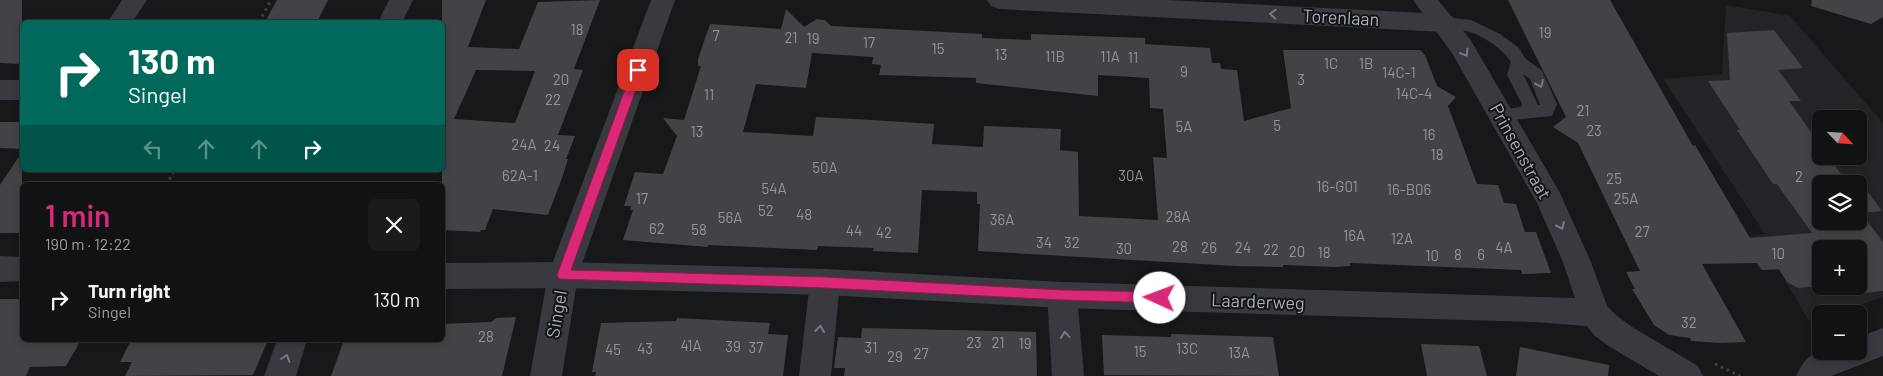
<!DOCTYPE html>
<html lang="en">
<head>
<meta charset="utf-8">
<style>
	:root { --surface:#111214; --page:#1a1b1d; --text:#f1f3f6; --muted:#9c9ea0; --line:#303234; --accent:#db2777 }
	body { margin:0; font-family:Barlow,sans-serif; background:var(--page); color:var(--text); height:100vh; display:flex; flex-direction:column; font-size:19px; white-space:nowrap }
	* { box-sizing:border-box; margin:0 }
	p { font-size:16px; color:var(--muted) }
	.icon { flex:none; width:28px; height:28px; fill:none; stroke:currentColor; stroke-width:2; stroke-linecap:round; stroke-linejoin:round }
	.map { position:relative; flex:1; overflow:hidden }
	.drawer { position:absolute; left:20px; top:182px; width:425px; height:160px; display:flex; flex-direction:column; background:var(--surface); border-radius:8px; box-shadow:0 2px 8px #0003,0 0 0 1px var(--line) }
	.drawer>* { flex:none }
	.top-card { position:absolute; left:20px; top:20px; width:425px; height:152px; border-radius:8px; box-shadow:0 2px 8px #0003,0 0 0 1px var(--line); background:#00695c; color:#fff; overflow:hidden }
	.needle { width:32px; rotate:115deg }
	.controls { position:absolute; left:1812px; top:110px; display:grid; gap:10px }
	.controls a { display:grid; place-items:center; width:55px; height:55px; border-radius:8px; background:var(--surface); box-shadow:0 2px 8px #0003,0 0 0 1px var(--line); font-size:25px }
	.pin { position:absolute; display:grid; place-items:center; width:42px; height:42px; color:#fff; margin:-21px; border-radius:10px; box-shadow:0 2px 8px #0006 }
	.me { position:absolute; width:55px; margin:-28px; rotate:272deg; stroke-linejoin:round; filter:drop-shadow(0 0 4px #0008) }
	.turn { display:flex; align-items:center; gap:18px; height:105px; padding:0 25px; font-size:22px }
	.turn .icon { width:65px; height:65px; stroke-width:2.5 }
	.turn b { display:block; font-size:35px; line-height:42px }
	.lanes { display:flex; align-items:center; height:48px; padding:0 25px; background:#0003; justify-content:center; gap:25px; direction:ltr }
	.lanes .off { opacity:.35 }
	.round { display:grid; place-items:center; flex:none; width:52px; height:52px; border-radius:8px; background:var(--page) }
	.head { display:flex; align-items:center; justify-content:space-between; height:85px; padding:0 25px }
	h1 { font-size:30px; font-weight:600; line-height:38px; color:var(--accent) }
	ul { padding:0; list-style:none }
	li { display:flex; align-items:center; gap:15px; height:65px; padding:0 25px }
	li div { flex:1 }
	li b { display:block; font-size:19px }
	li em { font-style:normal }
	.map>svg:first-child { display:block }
	.built { fill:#232427; fill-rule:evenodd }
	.building { fill:#414347; fill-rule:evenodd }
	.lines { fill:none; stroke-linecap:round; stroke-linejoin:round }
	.path { stroke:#3e4246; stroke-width:3; stroke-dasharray:2.5 4; stroke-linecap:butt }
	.service { fill:#383a3f; fill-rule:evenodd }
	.minor { fill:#383a3f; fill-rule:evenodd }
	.tertiary { fill:#383a3f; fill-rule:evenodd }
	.oneway { stroke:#767b83 }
	.route { fill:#db2777; stroke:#8e194d }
	.labels { text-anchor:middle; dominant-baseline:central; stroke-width:4; stroke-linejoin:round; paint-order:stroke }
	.number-label { font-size:15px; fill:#8e969e }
	.street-label { font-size:18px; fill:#a8b1bb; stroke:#121315 }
</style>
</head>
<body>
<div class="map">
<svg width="1883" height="376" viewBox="0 0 1883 376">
	<rect width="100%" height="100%" fill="#17181a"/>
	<!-- built -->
	<path class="built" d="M 1726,5 L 1790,16 L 1883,123 L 1883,297 L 1832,314 L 1821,314 L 1821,317 L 1809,321 L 1779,270 L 1760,270 L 1741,237 L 1765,234 L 1663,79 L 1722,74 ZM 1821,119 L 1859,119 L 1859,156 L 1821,156 ZM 1821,184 L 1859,184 L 1859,221 L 1821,221 ZM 1821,249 L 1859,249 L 1859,286 L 1821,286 Z"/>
	<!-- building -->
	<g class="building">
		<path d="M 0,0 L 22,0 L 22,64 L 0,63 Z"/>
		<path d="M 277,0 L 328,0 L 317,22 L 265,22 Z"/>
		<path d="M 442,0 L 486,0 L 468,47 L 519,49 L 538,2 L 600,0 L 574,69 L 583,70 L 558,135 L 575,136 L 566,159 L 568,159 L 562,178 L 548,215 L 493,209 L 485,230 L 481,230 L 480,232 L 442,230 ZM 476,70 L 535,71 L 515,123 L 454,119 Z"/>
		<path d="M 1508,0 L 1610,0 L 1693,146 L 1695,145 L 1750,238 L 1812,233 L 1777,184 L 1773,184 L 1737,130 L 1740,130 L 1708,81 L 1730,80 L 1727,33 L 1774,30 L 1803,68 L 1778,70 L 1801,101 L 1789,101 L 1821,146 L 1821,156 L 1828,156 L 1847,182 L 1860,181 L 1882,211 L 1861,213 L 1883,242 L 1883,291 L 1845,295 L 1842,290 L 1826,291 L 1823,286 L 1859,286 L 1859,249 L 1821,249 L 1821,286 L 1798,288 L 1787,282 L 1779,269 L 1762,270 L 1757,263 L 1702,264 L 1746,342 L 1720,343 L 1691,341 L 1690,338 L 1669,335 L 1654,325 L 1632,289 L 1635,289 L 1626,272 L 1640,271 L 1578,143 L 1553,127 L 1566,117 ZM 1821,184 L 1859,184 L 1859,221 L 1821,221 Z"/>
		<path d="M 1812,0 L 1883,0 L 1883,17 L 1871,24 L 1811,6 Z"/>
		<path d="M 786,9 L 804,27 L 817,19 L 825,20 L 831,26 L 982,34 L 982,38 L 1031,40 L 1031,34 L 1145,38 L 1145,44 L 1210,48 L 1212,63 L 1220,63 L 1221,69 L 1237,70 L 1244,121 L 1291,108 L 1283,50 L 1420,50 L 1425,55 L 1437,86 L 1456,97 L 1448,106 L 1477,184 L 1498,185 L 1504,203 L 1516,204 L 1525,232 L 1536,232 L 1551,273 L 1522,274 L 1521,270 L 1350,263 L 1350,266 L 1336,267 L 1283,265 L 1283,267 L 1236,266 L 978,251 L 980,204 L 977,204 L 977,192 L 922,190 L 918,253 L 873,251 L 874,248 L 818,246 L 817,250 L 708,245 L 708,247 L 623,240 L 633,210 L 630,210 L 631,206 L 624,206 L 635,172 L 663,174 L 677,136 L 663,118 L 684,120 L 701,66 L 698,66 L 698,59 L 710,24 L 781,29 ZM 812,53 L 873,57 L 872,64 L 881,65 L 879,75 L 976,78 L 976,83 L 1098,96 L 1098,75 L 1149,78 L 1150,108 L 1163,109 L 1167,158 L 1153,157 L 1158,220 L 1079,216 L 1078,152 L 1060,150 L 1061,129 L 984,126 L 983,147 L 932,144 L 934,124 L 872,120 L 816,117 L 813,136 L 743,132 L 756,84 L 806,88 Z"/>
		<path d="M 0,122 L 22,122 L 22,149 L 0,148 Z"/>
		<path d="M 22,152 L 22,233 L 0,233 L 0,185 Z"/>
		<path d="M 0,299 L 22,299 L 22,340 L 81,340 L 66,366 L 30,367 L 26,376 L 0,376 Z"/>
		<path d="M 516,317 L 502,376 L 331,376 L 344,340 L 429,342 L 430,340 L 442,340 L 442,324 L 491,322 L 496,318 Z"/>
		<path d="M 677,318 L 770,323 L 768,334 L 788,335 L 783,376 L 595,376 L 596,372 L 592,372 L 601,323 L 676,321 Z"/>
		<path d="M 862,328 L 1036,332 L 1037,376 L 844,376 L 845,368 L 834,368 L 838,337 L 861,338 Z"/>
		<path d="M 1171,334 L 1273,337 L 1279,376 L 1104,375 L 1102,335 L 1171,337 Z"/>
		<path d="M 131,340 L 268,340 L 253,375 L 125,376 L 132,362 L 120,362 Z"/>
		<path d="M 1421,344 L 1479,346 L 1487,376 L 1427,376 Z"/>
		<path d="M 1520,347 L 1609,365 L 1608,376 L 1516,376 Z"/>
	</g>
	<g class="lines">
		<!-- path -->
		<g class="path">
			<path d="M 259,22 L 271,0"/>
			<path d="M 166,185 L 175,170"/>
			<path d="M 1715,364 L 1740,376"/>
		</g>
		<!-- service -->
		<path class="service" d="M 1444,17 L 1471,20 L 1500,34 L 1519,48 L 1525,58 L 1542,71 L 1544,75 L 1557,104 L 1552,116 L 1502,121 L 1496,120 L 1494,115 L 1496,110 L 1521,107 L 1522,104 L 1507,75 L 1511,62 C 1503,49 1481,34 1466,31 C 1457,29 1448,30 1439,27 L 1436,23 L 1439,19 ZM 1523,74 L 1530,79 L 1540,105 L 1538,105 Z"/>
		<!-- minor -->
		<g class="minor">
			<path d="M 122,0 L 147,0 L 132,22 L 108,22 Z"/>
			<path d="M 389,0 L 413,0 L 402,22 L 378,22 Z"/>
			<path d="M 651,0 L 675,0 L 578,275 L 562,376 L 530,376 L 548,275 Z"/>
			<path d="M 987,0 L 1167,0 L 1444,14 L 1453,17 L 1456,23 L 1453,29 L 1444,32 L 999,9 L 991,6 Z"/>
			<rect x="0" y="80" width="22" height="20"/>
			<path d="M 825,269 L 835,273 L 840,282 L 831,376 L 799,376 L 810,282 L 815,273 Z"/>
			<path d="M 1062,282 L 1072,286 L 1077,295 L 1084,376 L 1052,376 L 1047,295 L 1052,286 Z"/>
			<path d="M 1883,328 L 1883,356 L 1831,376 L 1796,376 C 1811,343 1828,351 1859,351 L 1859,337 Z"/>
			<path d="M 277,340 L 307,340 L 296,376 L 264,376 Z"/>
		</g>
		<!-- tertiary -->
		<g class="tertiary">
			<path d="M 1413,0 L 1438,0 L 1470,39 L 1559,191 L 1591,262 L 1607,306 L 1617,316 L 1632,327 L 1698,366 L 1703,376 L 1659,376 L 1610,347 L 1595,336 L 1587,326 L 1535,322 L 1062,308 L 825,295 L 563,288 L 442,289 L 442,263 L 563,262 L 825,269 L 1062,282 L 1575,298 L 1563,262 L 1537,203 L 1452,53 Z"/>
			<path d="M 0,256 L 22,257 L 22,281 L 0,282 Z"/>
		</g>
	</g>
	<!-- one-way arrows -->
	<defs><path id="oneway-chevron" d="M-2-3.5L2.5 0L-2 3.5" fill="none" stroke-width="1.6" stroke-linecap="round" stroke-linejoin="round" transform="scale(1.25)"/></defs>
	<g class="oneway">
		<use href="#oneway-chevron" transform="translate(1273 14) rotate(-177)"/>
		<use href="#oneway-chevron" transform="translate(1465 53) rotate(59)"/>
		<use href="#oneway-chevron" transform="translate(1540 84) rotate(65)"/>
		<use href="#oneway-chevron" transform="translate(1561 226) rotate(66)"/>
		<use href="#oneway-chevron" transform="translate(820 329) rotate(-84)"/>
		<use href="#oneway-chevron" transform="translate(1065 335) rotate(-95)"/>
		<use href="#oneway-chevron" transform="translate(286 358) rotate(-72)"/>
	</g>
	<!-- route -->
	<path class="route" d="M 638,66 L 643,70 L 571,270 L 825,277 L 1062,290 L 1160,292 L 1164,294 L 1166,298 L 1164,302 L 1160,303 L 1062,300 L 825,288 L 559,279 L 557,275 L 632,70 Z"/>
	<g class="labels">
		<!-- number labels -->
		<g class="number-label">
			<text x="577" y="29">18</text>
			<text x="1545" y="32">19</text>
			<text x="716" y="35">7</text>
			<text x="791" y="37">21</text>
			<text x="813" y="38">19</text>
			<text x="869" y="42">17</text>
			<text x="938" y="48">15</text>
			<text x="1001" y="54">13</text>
			<text x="1055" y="56">11B</text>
			<text x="1110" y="56">11A</text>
			<text x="1133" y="57">11</text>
			<text x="1331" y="63">1C</text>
			<text x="1366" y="63">1B</text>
			<text x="1184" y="71">9</text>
			<text x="1399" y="72">14C-1</text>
			<text x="561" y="79">20</text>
			<text x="1301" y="79">3</text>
			<text x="1414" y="93">14C-4</text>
			<text x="709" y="94">11</text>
			<text x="553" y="99">22</text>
			<text x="1583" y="110">21</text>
			<text x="1277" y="125">5</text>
			<text x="1184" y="126">5A</text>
			<text x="1594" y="130">23</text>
			<text x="697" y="131">13</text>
			<text x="1429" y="134">16</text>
			<text x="524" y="144">24A</text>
			<text x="552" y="145">24</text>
			<text x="1437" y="154">18</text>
			<text x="825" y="167">50A</text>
			<text x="520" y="175">62A-1</text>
			<text x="1131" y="175">30A</text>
			<text x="1799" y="176">2</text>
			<text x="1614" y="178">25</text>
			<text x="1337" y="186">16-G01</text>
			<text x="774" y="188">54A</text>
			<text x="1409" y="189">16-B06</text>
			<text x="642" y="198">17</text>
			<text x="1626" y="198">25A</text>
			<text x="766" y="210">52</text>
			<text x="804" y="214">48</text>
			<text x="1178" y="216">28A</text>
			<text x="730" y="217">56A</text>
			<text x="1002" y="219">36A</text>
			<text x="657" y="228">62</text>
			<text x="699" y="229">58</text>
			<text x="854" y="230">44</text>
			<text x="1642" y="231">27</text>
			<text x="884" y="232">42</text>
			<text x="1354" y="235">16A</text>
			<text x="1402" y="238">12A</text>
			<text x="1044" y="242">34</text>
			<text x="1072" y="242">32</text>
			<text x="1180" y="246">28</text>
			<text x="1209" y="247">26</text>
			<text x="1243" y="247">24</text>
			<text x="1504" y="247">4A</text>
			<text x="1124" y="248">30</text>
			<text x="1271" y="249">22</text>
			<text x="1297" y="251">20</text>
			<text x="1324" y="252">18</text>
			<text x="1778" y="253">10</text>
			<text x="1458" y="254">8</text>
			<text x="1481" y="254">6</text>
			<text x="1432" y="255">10</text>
			<text x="1689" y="322">32</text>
			<text x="486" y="336">28</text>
			<text x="974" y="342">23</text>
			<text x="998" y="342">21</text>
			<text x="1025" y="343">19</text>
			<text x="691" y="345">41A</text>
			<text x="733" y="346">39</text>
			<text x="756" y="347">37</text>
			<text x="871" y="347">31</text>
			<text x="645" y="348">43</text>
			<text x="1187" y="348">13C</text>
			<text x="613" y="349">45</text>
			<text x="1140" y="351">15</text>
			<text x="1239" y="352">13A</text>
			<text x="921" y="353">27</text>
			<text x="895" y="356">29</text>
		</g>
		<!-- street labels -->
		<g class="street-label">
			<text transform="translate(1341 17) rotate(3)">Torenlaan</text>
			<text transform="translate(1521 151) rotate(61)">Prinsenstraat</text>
			<text transform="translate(1258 301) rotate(2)">Laarderweg</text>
			<text transform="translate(556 314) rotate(-80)">Singel</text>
		</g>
	</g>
</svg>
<div class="controls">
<a><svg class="needle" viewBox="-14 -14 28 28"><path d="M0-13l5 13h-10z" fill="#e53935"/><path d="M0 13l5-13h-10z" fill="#9c9ea0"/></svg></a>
<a><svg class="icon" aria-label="layers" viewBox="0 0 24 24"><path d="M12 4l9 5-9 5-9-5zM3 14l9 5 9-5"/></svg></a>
<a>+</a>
<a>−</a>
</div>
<div class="pin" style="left:638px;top:70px;background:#d93025"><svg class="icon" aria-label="arrive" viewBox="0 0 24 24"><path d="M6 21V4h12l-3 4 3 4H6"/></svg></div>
<svg class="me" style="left:1160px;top:298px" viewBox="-20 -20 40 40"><circle r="19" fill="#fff"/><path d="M0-13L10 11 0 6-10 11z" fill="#db2777"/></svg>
<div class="top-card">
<div class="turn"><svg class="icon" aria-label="right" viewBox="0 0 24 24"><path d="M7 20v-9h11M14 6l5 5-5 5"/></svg><div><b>130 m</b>Singel</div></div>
<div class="lanes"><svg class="icon off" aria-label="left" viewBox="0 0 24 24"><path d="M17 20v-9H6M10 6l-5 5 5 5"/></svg><svg class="icon off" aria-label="ahead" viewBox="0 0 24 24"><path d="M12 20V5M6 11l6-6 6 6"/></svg><svg class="icon off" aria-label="ahead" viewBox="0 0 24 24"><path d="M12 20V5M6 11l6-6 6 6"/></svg><svg class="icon" aria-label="right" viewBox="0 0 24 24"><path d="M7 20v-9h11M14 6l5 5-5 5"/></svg></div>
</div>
<section class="drawer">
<div class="head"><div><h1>1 min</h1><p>190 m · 12:22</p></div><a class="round"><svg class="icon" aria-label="close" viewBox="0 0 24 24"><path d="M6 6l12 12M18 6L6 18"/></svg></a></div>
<ul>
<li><svg class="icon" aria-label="right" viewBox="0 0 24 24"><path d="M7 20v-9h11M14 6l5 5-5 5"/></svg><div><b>Turn right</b><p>Singel</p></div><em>130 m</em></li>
</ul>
</section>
</div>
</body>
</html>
